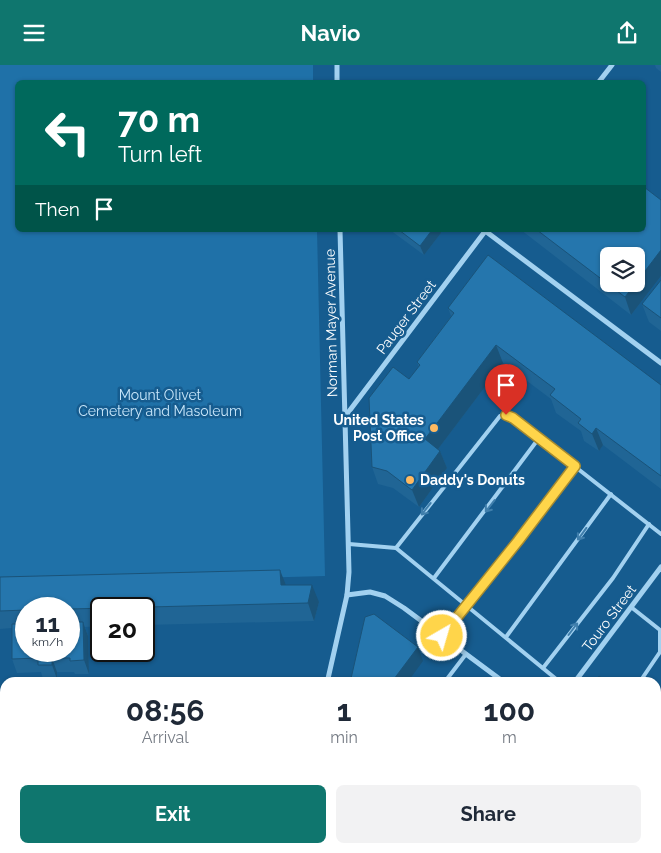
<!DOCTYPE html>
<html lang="en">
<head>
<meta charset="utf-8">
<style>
	:root { --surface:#fff; --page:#f2f2f3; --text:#1f2937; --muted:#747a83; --accent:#0f766e }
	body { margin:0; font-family:Raleway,sans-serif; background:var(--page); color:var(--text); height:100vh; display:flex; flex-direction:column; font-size:19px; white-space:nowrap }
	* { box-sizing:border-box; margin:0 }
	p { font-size:16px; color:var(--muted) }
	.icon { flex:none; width:28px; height:28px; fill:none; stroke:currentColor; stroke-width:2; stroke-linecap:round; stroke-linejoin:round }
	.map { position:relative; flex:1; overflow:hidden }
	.side { position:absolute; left:0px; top:612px; width:661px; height:176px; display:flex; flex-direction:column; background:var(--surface); border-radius:15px 15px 0 0; box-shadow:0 1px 4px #0004 }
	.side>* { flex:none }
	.guide { position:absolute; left:15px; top:15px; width:631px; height:152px; border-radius:8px; box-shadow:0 1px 4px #0004; background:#00695c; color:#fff; overflow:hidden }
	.tools { position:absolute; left:600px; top:182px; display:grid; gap:10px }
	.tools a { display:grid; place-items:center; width:45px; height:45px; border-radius:8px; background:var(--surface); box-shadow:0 1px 4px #0004; font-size:25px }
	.speed { position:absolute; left:15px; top:532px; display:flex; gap:10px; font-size:25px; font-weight:700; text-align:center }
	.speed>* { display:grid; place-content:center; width:65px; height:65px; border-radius:50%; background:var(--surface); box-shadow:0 1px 4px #0004; line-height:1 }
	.speed small { font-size:12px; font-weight:400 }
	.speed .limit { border:2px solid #111; border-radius:8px; background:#fff; color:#111 }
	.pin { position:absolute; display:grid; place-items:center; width:42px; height:42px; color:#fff; margin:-51px -21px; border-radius:50% 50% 50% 0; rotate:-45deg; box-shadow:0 0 5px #0007 }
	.pin .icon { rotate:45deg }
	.me { position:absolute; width:55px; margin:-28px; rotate:38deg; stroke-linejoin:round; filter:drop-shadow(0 0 4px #0008) }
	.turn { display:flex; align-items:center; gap:18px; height:105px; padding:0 20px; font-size:22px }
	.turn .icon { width:65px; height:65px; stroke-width:2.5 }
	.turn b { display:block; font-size:35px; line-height:42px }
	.then { display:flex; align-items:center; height:48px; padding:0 20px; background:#0003; gap:10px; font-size:19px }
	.eta { display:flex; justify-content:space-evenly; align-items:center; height:85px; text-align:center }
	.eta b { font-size:30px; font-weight:700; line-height:35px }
	.primary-button { display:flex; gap:10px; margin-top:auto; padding:10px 20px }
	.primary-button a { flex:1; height:58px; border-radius:8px; background:var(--accent); color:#fff; font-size:20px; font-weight:700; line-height:58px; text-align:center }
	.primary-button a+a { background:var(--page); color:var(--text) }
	header { display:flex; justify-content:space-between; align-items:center; height:65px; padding:0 20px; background:var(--accent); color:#fff; font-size:22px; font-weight:700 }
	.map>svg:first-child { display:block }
	.green { fill:#1f71a8 }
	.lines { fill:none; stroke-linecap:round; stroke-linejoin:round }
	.lane { stroke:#a2d1f0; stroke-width:4 }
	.street { stroke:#a2d1f0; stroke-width:5 }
	.wall { fill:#206595; fill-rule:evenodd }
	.shaded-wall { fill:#1a5379 }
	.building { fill:#2576ad; stroke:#1a5379 }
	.oneway { stroke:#407fac }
	.route-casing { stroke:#a68a30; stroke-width:12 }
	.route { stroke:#ffd54a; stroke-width:9 }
	.poi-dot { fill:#ffba61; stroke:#165c8f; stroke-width:2 }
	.labels { text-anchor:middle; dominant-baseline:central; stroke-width:5; stroke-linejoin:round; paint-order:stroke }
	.street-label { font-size:14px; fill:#fff; stroke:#165c8f }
	.park-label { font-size:14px; fill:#c9e7fb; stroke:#165c8f }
	.poi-label { font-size:14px; font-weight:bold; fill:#fff; stroke:#165c8f; text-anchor:end }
</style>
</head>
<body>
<header><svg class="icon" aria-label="menu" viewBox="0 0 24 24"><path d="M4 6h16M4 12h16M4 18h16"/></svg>Navio<svg class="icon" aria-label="share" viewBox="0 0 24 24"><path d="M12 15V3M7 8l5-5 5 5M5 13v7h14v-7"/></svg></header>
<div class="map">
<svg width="661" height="788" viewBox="0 0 661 788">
	<rect width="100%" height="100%" fill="#165c8f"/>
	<!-- green -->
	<path class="green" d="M 0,0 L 313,0 L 313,17 L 18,18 L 18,165 L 317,165 L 325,511 L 0,520 Z"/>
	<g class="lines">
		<!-- lane -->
		<g class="lane">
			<path d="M 349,479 L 396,483 L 561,618"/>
			<path d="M 396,483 L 500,351 L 507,350 L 513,353 L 661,469"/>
			<path d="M 434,513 L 539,373"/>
			<path d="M 631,542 L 660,565 L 660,587 L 639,618"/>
			<path d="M 442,571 L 518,476 L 575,401"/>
			<path d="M 506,572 L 611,429"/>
			<path d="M 543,603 L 613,513 L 649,459"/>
			<path d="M 444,618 L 466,589"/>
			<path d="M 0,648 L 5,648"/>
			<path d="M 340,788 L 340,784"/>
			<path d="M 379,788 L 382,784"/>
		</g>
		<!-- street -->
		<g class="street">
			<path d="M 337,0 L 337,18"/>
			<path d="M 598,18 L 612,0"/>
			<path d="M 484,165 L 661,298"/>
			<path d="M 344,353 L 486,165"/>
			<path d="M 347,530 L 370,527 L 385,531 L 404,543 L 505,618"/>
			<path d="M 327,618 L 347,530 L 349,507 L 340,165"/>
			<path d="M 574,618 L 661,502"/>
			<path d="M 656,732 L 661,736"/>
			<path d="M 288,788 L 289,784"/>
			<path d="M 444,788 L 447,784"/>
		</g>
	</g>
	<!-- wall -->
	<g class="wall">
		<path d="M 655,0 L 661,0 L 661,7 L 656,3 Z"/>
		<path d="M 661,135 L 661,211 L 631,250 L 521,165 L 644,165 Z"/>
		<path d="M 390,165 L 440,165 L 441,168 L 424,190 Z"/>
		<path d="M 661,215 L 661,266 L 649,257 L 642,239 Z"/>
		<path d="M 448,243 L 661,320 L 661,424 L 603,380 L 599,386 L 584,376 L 581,366 L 556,348 L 551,334 L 503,298 L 438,384 L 440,386 L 447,403 L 419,442 L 393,423 L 378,419 L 372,402 L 409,314 L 419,302 L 417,297 L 451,251 Z"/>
		<path d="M 0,512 L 286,520 L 319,537 L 314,556 L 144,560 L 144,544 L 101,544 L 101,561 L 85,562 L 88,571 L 89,609 L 75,609 L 74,607 L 57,607 L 57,614 L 43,614 L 41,607 L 17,608 L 12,594 L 12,563 L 0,564 ZM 26,544 L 69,544 L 69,586 L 26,586 Z"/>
	</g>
	<!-- shaded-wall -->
	<g class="shaded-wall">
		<path d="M 432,165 L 440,165 L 441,168 L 424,190 L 420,181 Z"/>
		<path d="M 661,185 L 661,211 L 631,250 L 625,232 L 635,219 L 636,219 L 636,218 Z"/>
		<path d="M 496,280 L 503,298 L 432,392 L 425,374 Z"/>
		<path d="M 596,363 L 603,380 L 599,386 L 592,369 Z"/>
		<path d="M 440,386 L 447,403 L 419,442 L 412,425 Z"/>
		<path d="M 280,505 L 287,523 L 281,520 Z"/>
		<path d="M 312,520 L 319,537 L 314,556 L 308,538 Z"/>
		<path d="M 83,557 L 88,571 L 89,609 L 84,595 Z"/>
		<path d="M 418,582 L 423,596 L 407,618 L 391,618 Z"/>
		<path d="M 52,593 L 57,607 L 57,614 L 52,600 Z"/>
		<path d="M 661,666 L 661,686 L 656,692 L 656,672 Z"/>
		<path d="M 661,781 L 661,788 L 656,788 Z"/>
		<path d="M 236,784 L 241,784 L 242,788 L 236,788 Z"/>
	</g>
	<!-- building -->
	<g class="building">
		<path d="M 644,122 L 661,135 L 661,185 L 636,218 L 636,191 L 609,191 L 609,219 L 635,219 L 625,232 L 537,165 L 644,165 Z"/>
		<path d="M 399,165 L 432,165 L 420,181 Z"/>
		<path d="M 488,190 L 661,320 L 661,411 L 596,363 L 592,369 L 578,358 L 581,354 L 550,330 L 555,324 L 496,280 L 425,374 L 440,386 L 412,425 L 387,406 L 372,402 L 369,333 L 393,302 L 409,314 L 420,300 L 417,297 L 454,248 L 448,243 Z"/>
		<path d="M 661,215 L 661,253 L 642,239 Z"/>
		<path d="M 280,505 L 281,520 L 312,520 L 308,538 L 69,544 L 26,544 L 26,545 L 0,546 L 0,512 Z"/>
		<path d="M 374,549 L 418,582 L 391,618 L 350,618 L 365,552 Z"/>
		<path d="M 69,557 L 83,557 L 84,595 L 70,596 L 70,593 L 52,593 L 52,600 L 38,600 L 38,593 L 12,594 L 12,559 L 26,559 L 26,586 L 69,586 Z"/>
		<path d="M 599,611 L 608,618 L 594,618 Z"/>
		<path d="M 661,624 L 661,666 L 656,672 L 656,630 Z"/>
		<path d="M 5,672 L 5,784 L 236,784 L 236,788 L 0,788 L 0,673 Z"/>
		<path d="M 656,747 L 661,750 L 661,781 L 656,788 L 477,788 L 480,784 L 656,784 Z"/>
	</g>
	<!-- one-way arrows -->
	<defs><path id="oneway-shaft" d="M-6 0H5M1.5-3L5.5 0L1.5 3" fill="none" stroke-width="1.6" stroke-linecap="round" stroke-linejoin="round" transform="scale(1.25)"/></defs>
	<g class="oneway">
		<use href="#oneway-shaft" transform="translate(490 441) rotate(128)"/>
		<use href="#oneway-shaft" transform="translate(426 444) rotate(128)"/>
		<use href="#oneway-shaft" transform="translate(582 469) rotate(126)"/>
		<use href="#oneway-shaft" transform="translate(573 564) rotate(-53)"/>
	</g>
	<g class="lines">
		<!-- route casing -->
		<g class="route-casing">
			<path id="route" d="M 442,571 L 518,476 L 575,401 L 513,353 L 506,350"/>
		</g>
		<!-- route -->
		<use href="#route" class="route"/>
	</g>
	<!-- markers -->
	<g class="poi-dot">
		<circle cx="434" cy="363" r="5"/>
		<circle cx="410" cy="415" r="5"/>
	</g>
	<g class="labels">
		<!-- street labels -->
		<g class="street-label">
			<text transform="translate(406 252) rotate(-53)">Pauger Street</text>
			<text transform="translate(331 258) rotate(-91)">Norman Mayer Avenue</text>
			<text transform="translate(609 553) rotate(-53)">Touro Street</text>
		</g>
		<!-- park labels -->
		<g class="park-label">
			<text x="160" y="330">Mount Olivet<tspan x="160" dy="16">Cemetery and Masoleum</tspan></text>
		</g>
		<!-- poi labels -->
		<g class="poi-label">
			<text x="424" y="355">United States<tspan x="424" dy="16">Post Office</tspan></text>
			<text x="420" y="415" text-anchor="start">Daddy's Donuts</text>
		</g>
	</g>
</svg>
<div class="tools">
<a><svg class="icon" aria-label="layers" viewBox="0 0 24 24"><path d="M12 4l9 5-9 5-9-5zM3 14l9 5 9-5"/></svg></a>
</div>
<div class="speed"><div>11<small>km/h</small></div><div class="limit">20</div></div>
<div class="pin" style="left:506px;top:350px;background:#d93025"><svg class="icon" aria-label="arrive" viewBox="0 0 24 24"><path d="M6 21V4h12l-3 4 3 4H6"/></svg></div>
<svg class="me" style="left:442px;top:571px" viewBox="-20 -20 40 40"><circle r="17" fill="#ffd54a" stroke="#fff" stroke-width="3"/><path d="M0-11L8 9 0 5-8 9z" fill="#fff"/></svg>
<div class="guide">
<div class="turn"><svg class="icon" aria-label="left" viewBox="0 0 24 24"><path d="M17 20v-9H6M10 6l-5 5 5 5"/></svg><div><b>70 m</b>Turn left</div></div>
<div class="then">Then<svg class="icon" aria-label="arrive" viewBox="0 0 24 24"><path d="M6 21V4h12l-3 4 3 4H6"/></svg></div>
</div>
<section class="side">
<div class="eta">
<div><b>08:56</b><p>Arrival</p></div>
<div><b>1</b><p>min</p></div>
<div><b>100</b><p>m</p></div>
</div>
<div class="primary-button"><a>Exit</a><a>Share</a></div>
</section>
</div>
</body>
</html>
